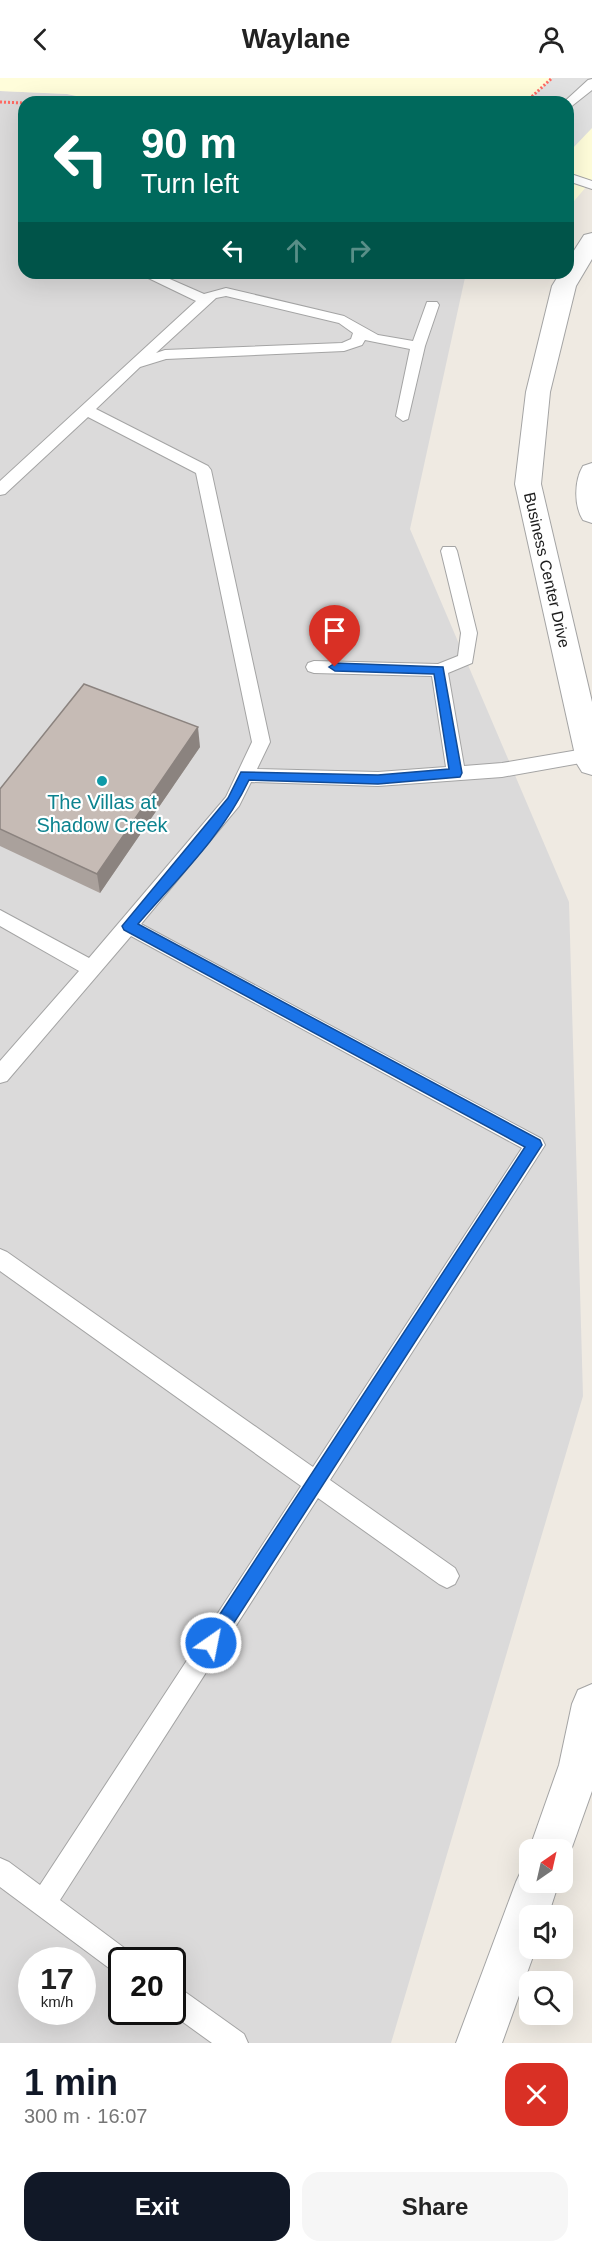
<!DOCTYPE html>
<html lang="en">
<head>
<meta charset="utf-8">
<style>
	:root { --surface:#fff; --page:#f6f6f6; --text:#222; --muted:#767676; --accent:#111827 }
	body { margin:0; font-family:Arial,sans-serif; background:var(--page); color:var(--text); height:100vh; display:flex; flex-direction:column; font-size:22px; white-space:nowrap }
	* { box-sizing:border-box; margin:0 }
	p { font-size:20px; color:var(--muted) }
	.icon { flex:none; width:33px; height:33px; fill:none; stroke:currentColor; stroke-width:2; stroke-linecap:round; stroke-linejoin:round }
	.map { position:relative; height:1965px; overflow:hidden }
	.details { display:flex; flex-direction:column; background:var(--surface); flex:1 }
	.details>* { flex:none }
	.guide { position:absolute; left:18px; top:18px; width:556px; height:183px; border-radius:18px; box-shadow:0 6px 24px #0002; background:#00695c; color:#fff; overflow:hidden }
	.needle { width:39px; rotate:34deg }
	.buttons { position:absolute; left:519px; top:1761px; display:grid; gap:12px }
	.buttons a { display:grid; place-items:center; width:54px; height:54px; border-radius:12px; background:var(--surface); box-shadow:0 6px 24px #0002; font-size:30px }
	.speed { position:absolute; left:18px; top:1869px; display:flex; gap:12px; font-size:30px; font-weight:700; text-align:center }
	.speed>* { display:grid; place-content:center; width:78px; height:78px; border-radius:50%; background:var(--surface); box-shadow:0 6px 24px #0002; line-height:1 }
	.speed small { font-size:15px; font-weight:400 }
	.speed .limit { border:3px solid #111; border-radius:9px; background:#fff; color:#111 }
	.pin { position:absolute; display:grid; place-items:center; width:51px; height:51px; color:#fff; margin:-62px -26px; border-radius:50% 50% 50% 0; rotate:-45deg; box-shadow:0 0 6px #0007 }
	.pin .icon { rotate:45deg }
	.me { position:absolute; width:66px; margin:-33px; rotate:33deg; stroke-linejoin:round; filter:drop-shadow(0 0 4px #0008) }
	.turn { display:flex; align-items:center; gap:21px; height:126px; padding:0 24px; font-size:27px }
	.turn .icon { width:78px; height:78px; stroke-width:2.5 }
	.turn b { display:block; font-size:42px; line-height:51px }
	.lanes { display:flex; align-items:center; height:57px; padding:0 24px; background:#0003; justify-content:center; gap:30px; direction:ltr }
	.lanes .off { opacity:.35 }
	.round { display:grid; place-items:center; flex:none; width:63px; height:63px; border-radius:18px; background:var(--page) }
	.summary { display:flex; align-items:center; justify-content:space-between; height:102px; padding:0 24px }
	h1 { font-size:36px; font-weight:700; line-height:45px; color:var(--accent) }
	.action { display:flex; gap:12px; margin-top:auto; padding:12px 24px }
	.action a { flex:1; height:69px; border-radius:18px; background:var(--accent); color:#fff; font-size:24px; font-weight:700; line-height:69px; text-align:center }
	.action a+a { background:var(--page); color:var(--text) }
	header { display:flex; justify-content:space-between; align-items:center; height:78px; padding:0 24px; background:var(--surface); font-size:27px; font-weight:700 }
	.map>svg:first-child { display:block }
	.residential { fill:#dbdada; fill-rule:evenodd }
	.education { fill:#fffdda }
	.parking { fill:#e1e1e1 }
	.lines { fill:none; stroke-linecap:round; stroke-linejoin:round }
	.service-casing { stroke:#a4a4a4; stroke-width:2 }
	.tertiary-casing { stroke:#a4a4a4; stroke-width:2 }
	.path { stroke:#ff6962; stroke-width:3; stroke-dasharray:2 2; stroke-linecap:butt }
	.service { fill:#fff; fill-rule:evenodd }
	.tertiary { fill:#fff; fill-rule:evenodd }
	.wall { fill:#aaa19c }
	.shaded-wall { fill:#8b837f }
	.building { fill:#c6bbb5; stroke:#8b837f; stroke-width:1.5 }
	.route { fill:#1a73e8; stroke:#114b97; stroke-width:1.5 }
	.culture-dot { fill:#0f9aa8; stroke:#fff; stroke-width:2 }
	.labels { text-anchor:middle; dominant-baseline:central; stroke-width:4.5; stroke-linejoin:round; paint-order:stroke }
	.far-street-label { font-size:16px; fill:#1d1d1d; stroke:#fff }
	.culture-label { font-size:20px; fill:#0d838f; stroke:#fff }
</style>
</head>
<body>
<header><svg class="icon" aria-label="back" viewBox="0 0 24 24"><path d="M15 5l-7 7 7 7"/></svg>Waylane<svg class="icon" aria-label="person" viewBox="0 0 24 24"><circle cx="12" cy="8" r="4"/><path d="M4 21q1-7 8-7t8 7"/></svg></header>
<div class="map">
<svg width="592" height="1965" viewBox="0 0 592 1965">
	<rect width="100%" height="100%" fill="#efeae2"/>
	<!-- residential -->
	<path class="residential" d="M 0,13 L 67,16 L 105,24 L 24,24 L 24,195 L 466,195 L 410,451 L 569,824 L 583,1318 L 391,1965 L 0,1965 ZM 32,1882 L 82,1882 L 82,1934 L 32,1934 ZM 122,1882 L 172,1882 L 172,1934 L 122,1934 Z"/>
	<!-- education -->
	<path class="education" d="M 0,0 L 592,0 L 592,102 L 569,129 L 568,24 L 105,24 L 67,16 L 0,13 Z"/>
	<!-- parking -->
	<path class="parking" d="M 552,0 L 592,0 L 592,50 L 572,71 L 569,70 L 568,24 L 526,24 Z"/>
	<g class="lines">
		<!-- service casing -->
		<g class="service-casing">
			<g id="service">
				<path d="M 592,1 L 592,12 L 568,31 L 568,24 L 564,24 L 588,2 Z"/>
				<path d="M 568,95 L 592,103 L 592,111 L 568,103 Z"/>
				<path d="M 138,195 L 156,195 L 204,216 L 226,210 L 344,238 L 378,257 L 413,263 L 427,224 L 437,224 L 439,227 L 425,268 L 408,341 L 403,343 L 396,338 L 410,271 L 365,262 L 362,267 L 344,273 L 166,281 L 140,289 L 96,331 L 208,388 L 211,392 L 270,664 L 257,691 L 378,694 L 446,689 L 432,598 L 314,595 L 308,593 L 306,589 L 308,585 L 314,583 L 438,586 L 458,578 L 461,555 L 441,473 L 443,469 L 455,469 L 457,473 L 477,555 L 472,585 L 448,595 L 464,688 L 502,685 L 590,670 L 592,671 L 592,683 L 502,699 L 378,708 L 251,704 L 239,728 L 141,846 L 542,1061 L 545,1067 L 330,1402 L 455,1490 L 459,1498 L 455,1506 L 447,1510 L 439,1506 L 318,1420 L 60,1822 L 131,1875 L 134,1882 L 122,1882 L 122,1897 L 113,1893 L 0,1809 L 0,1780 L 9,1784 L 40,1807 L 301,1408 L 0,1193 L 0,1171 L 7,1174 L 313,1389 L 522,1070 L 131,858 L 7,1003 L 0,1005 L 0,983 L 79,893 L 0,848 L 0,832 L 89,880 L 226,719 L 252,664 L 196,395 L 88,339 L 5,416 L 0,417 L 0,403 L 196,223 ZM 226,218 L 339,245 L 353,255 L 351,261 L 342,265 L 165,272 L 156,275 L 216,220 Z"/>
				<path d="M 172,1907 L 181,1911 L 244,1956 L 248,1965 L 212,1965 L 169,1934 L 172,1934 Z"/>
			</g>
		</g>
		<!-- tertiary casing -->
		<g class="tertiary-casing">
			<g id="tertiary">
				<path d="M 592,155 L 592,181 L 576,208 L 550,314 L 541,406 L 592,624 L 592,697 L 582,694 L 577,686 L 515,406 L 526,314 L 552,208 L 560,195 L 568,195 L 568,182 L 584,157 Z"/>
				<path d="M 592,385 L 592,445 L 583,442 C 574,428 574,403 583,388 Z"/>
				<path d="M 592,1606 L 592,1713 L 571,1772 L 562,1788 L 562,1772 L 530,1772 L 530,1774 L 529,1772 L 559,1687 L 572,1626 L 578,1612 Z"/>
				<path d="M 530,1786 L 530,1804 L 559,1804 L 548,1838 L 530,1838 L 530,1870 L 536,1870 L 502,1965 L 456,1965 L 516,1804 L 523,1789 Z"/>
			</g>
		</g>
		<!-- path -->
		<g class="path">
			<path d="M 0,24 L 24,25"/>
			<path d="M 526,24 L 552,0"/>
		</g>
		<!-- service -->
		<use href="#service" class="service"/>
		<!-- tertiary -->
		<use href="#tertiary" class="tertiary"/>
	</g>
	<!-- wall -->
	<path class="wall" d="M 200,669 L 100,815 L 0,768 L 0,711 Z"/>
	<!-- shaded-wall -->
	<path class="shaded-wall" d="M 198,649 L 200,669 L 100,815 L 97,796 Z"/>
	<!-- building -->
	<path class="building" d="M 84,606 L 198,649 L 97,796 L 0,751 L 0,711 Z"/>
	<!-- route -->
	<path class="route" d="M 335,585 L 443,589 L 462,695 L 460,699 L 378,706 L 249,702 C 223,757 177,801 138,846 L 540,1062 L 542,1067 L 217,1571 L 211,1574 L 205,1571 L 203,1565 L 205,1559 L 525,1069 L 124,852 L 122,848 L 228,720 L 241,694 L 378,697 L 449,691 L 434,596 L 335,593 L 329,589 Z"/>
	<!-- markers -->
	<circle class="culture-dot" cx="102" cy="703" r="6"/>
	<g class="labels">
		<!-- far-street labels -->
		<g class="far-street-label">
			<text transform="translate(547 492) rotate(77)">Business Center Drive</text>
		</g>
		<!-- culture labels -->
		<g class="culture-label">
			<text x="102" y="724">The Villas at<tspan x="102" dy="23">Shadow Creek</tspan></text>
		</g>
	</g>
</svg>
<div class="buttons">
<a><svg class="needle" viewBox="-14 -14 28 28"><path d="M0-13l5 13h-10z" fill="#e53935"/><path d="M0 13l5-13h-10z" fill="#767676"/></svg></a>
<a><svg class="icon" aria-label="sound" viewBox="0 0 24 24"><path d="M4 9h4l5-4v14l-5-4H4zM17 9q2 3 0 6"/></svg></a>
<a><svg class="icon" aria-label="search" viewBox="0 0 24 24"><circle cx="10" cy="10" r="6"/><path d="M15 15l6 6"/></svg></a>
</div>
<div class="speed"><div>17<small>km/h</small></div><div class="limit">20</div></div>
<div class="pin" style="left:335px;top:589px;background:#d93025"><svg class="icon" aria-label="arrive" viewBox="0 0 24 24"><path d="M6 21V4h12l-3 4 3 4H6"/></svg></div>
<svg class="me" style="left:211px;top:1565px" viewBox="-20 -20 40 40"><circle r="17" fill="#1a73e8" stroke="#fff" stroke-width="3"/><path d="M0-11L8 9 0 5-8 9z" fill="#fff"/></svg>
<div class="guide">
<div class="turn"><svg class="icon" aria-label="left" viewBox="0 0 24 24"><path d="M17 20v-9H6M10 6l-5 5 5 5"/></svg><div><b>90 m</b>Turn left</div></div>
<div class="lanes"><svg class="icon" aria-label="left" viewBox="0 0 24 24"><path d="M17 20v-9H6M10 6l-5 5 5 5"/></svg><svg class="icon off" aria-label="ahead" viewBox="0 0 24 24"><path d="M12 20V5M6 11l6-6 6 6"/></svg><svg class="icon off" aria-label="right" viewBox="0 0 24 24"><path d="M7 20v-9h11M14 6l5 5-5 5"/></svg></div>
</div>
</div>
<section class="details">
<div class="summary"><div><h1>1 min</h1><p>300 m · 16:07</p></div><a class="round" style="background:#d93025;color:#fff"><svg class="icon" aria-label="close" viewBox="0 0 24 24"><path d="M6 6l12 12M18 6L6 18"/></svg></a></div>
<div class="action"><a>Exit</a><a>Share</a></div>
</section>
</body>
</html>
